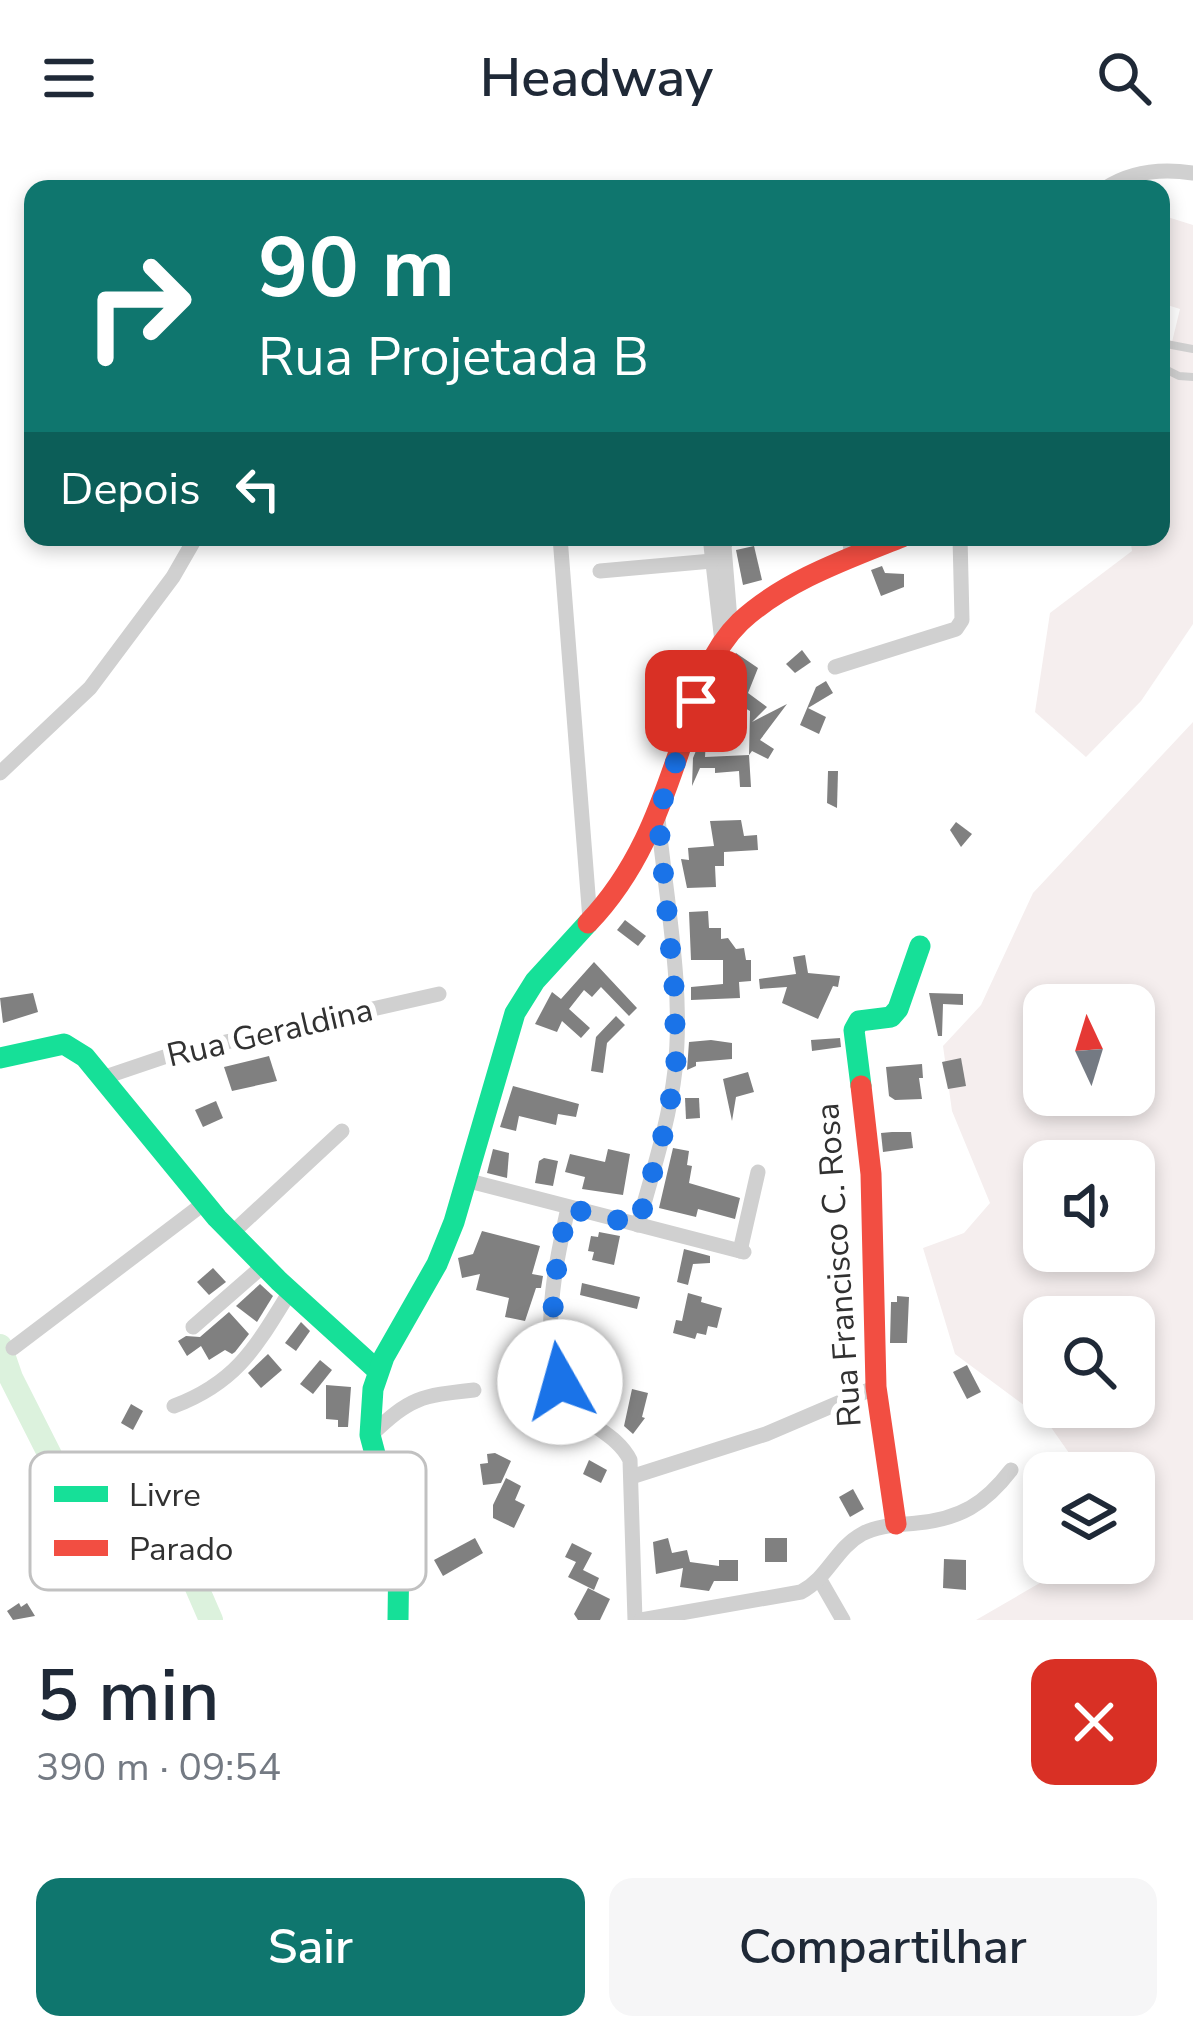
<!DOCTYPE html>
<html lang="pt">
<head>
<meta charset="utf-8">
<style>
	:root { --surface:#fff; --page:#f6f6f7; --text:#1f2937; --muted:#747a83; --accent:#0f766e }
	body { margin:0; font-family:"Nunito Sans",sans-serif; background:var(--page); color:var(--text); height:100vh; display:flex; flex-direction:column; font-size:45px; white-space:nowrap }
	* { box-sizing:border-box; margin:0 }
	p { font-size:39px; color:var(--muted) }
	.icon { flex:none; width:66px; height:66px; fill:none; stroke:currentColor; stroke-width:2; stroke-linecap:round; stroke-linejoin:round }
	.map { position:relative; height:1464px; overflow:hidden }
	.details { display:flex; flex-direction:column; background:var(--surface); flex:1 }
	.details>* { flex:none }
	.hud { position:absolute; left:24px; top:24px; width:1146px; height:366px; border-radius:24px; box-shadow:0 6px 18px #0003; background:#0f766e; color:#fff; overflow:hidden }
	.needle { width:78px; rotate:356deg }
	.fabs { position:absolute; left:1023px; top:828px; display:grid; gap:24px }
	.fabs a { display:grid; place-items:center; width:132px; height:132px; border-radius:24px; background:var(--surface); box-shadow:0 6px 18px #0003; font-size:60px }
	.pin { position:absolute; display:grid; place-items:center; width:102px; height:102px; color:#fff; margin:-51px; border-radius:24px; box-shadow:0 6px 18px #0006 }
	.me { position:absolute; width:132px; margin:-66px; rotate:353deg; stroke-linejoin:round; filter:drop-shadow(0 0 9px #0008) }
	.turn { display:flex; align-items:center; gap:42px; height:252px; padding:0 36px; font-size:54px }
	.turn .icon { width:156px; height:156px; stroke-width:2.5 }
	.turn b { display:block; font-size:84px; line-height:102px }
	.then { display:flex; align-items:center; height:114px; padding:0 36px; background:#0003; gap:24px; font-size:45px }
	.round { display:grid; place-items:center; flex:none; width:126px; height:126px; border-radius:24px; background:var(--page) }
	.head { display:flex; align-items:center; justify-content:space-between; height:204px; padding:0 36px }
	h1 { font-size:72px; font-weight:600; line-height:90px }
	.cta { display:flex; gap:24px; margin-top:auto; padding:24px 36px }
	.cta a { flex:1; height:138px; border-radius:24px; background:var(--accent); color:#fff; font-size:48px; font-weight:600; line-height:138px; text-align:center }
	.cta a+a { background:var(--page); color:var(--text) }
	header { display:flex; justify-content:space-between; align-items:center; height:156px; padding:0 36px; background:var(--surface); font-size:54px; font-weight:600 }
	.map>svg:first-child { display:block }
	.green { fill:#f5eeee; fill-rule:evenodd }
	.lines { fill:none; stroke-linecap:round; stroke-linejoin:round }
	.river { stroke:#dcf2dd; stroke-width:24 }
	.building { fill:#808080 }
	.lane { stroke:#d0d0d0; stroke-width:8 }
	.street { stroke:#d0d0d0; stroke-width:15 }
	.fast { stroke:#16e098; stroke-width:21 }
	.jam { stroke:#f24e42; stroke-width:21 }
	.route { stroke:#1a73e8; stroke-width:21; stroke-dasharray:0 37.8 }
	.labels { text-anchor:middle; dominant-baseline:central; stroke-width:12; stroke-linejoin:round; paint-order:stroke }
	.street-label { font-size:33px; fill:#313131; stroke:#fff }
	.key { fill:#fff; stroke:#c1c1c1; stroke-width:3 }
	.key-label { font-size:33px; fill:#313131 }
</style>
</head>
<body>
<header><svg class="icon" aria-label="menu" viewBox="0 0 24 24"><path d="M4 6h16M4 12h16M4 18h16"/></svg>Headway<svg class="icon" aria-label="search" viewBox="0 0 24 24"><circle cx="10" cy="10" r="6"/><path d="M15 15l6 6"/></svg></header>
<div class="map">
<svg width="1193" height="1464" viewBox="0 0 1193 1464">
	<rect width="100%" height="100%" fill="#fff"/>
	<!-- green -->
	<g class="green">
		<path d="M 1161,59 L 1193,69 L 1193,468 L 1141,545 L 1086,601 L 1035,556 L 1050,457 L 1132,395 L 1130,381 L 1161,381 L 1161,216 L 1165,215 L 1180,153 L 1161,147 Z"/>
		<path d="M 1193,566 L 1193,1464 L 976,1464 L 1057,1417 L 1062,1407 L 1134,1407 L 1134,1317 L 1083,1317 L 1048,1267 L 955,1198 L 923,1092 L 964,1077 L 990,1047 L 952,955 L 943,890 L 981,849 L 1033,737 ZM 1044,849 L 1134,849 L 1134,939 L 1044,939 ZM 1044,1005 L 1134,1005 L 1134,1095 L 1044,1095 ZM 1044,1161 L 1134,1161 L 1134,1251 L 1044,1251 Z"/>
	</g>
	<g class="lines">
		<!-- river -->
		<path class="river" d="M 0,1190 L 11,1222 L 57,1313 L 142,1364 L 191,1418 L 211,1464"/>
	</g>
	<!-- building -->
	<g class="building">
		<path d="M 754,390 L 762,424 L 743,429 L 736,394 Z"/>
		<path d="M 882,410 L 885,417 L 904,418 L 904,431 L 881,440 L 871,414 Z"/>
		<path d="M 802,494 L 811,506 L 795,517 L 786,508 Z"/>
		<path d="M 736,497 L 758,512 L 748,537 L 767,551 L 752,566 L 787,548 L 760,584 L 774,593 L 768,603 L 752,595 L 749,599 L 751,631 L 740,631 L 739,615 L 715,617 L 715,612 L 700,612 L 692,630 L 693,602 L 707,568 L 705,601 L 749,599 L 750,555 L 715,535 L 726,509 Z"/>
		<path d="M 826,525 L 833,537 L 808,552 L 826,561 L 819,578 L 800,569 L 816,531 Z"/>
		<path d="M 828,615 L 838,615 L 837,652 L 827,647 Z"/>
		<path d="M 741,664 L 744,680 L 757,679 L 758,694 L 724,696 L 724,710 L 715,710 L 716,731 L 687,732 L 681,703 L 689,704 L 688,692 L 714,690 L 710,665 Z"/>
		<path d="M 956,666 L 972,678 L 961,691 L 950,674 Z"/>
		<path d="M 708,755 L 709,772 L 721,772 L 721,783 L 728,782 L 736,793 L 744,792 L 746,804 L 751,804 L 751,825 L 739,826 L 740,842 L 691,844 L 691,831 L 723,828 L 723,804 L 691,804 L 689,756 Z"/>
		<path d="M 625,764 L 646,780 L 638,790 L 617,774 Z"/>
		<path d="M 805,799 L 808,817 L 840,820 L 838,831 L 833,830 L 818,863 L 782,847 L 787,831 L 760,833 L 759,823 L 796,818 L 793,801 Z"/>
		<path d="M 594,806 L 637,852 L 629,860 L 601,831 L 592,841 L 584,834 L 569,853 L 590,872 L 581,882 L 562,865 L 557,876 L 535,868 L 552,836 L 561,843 Z"/>
		<path d="M 33,837 L 38,856 L 3,867 L 0,842 Z"/>
		<path d="M 929,837 L 963,838 L 963,849 L 943,848 L 942,880 L 938,880 Z"/>
		<path d="M 616,860 L 625,869 L 607,887 L 603,917 L 591,915 L 596,881 Z"/>
		<path d="M 840,882 L 841,891 L 812,895 L 811,884 Z"/>
		<path d="M 711,884 L 732,887 L 732,903 L 696,906 L 696,910 L 687,914 L 689,886 Z"/>
		<path d="M 269,900 L 277,925 L 232,935 L 224,911 Z"/>
		<path d="M 961,902 L 966,930 L 948,933 L 942,906 Z"/>
		<path d="M 922,908 L 923,922 L 919,922 L 922,943 L 895,944 L 889,940 L 886,911 Z"/>
		<path d="M 748,916 L 754,936 L 736,941 L 732,965 L 723,923 Z"/>
		<path d="M 513,930 L 579,948 L 576,961 L 558,958 L 556,969 L 519,960 L 516,975 L 500,971 Z"/>
		<path d="M 685,942 L 699,942 L 700,962 L 686,963 Z"/>
		<path d="M 216,945 L 223,962 L 203,971 L 195,954 Z"/>
		<path d="M 892,976 L 911,976 L 913,992 L 883,996 L 881,977 Z"/>
		<path d="M 673,992 L 689,995 L 687,1009 L 692,1010 L 689,1027 L 740,1042 L 735,1063 L 698,1053 L 696,1061 L 659,1052 Z"/>
		<path d="M 493,993 L 509,997 L 507,1022 L 487,1017 Z"/>
		<path d="M 608,993 L 630,998 L 623,1039 L 582,1033 L 585,1021 L 565,1016 L 570,998 L 605,1006 Z"/>
		<path d="M 544,1002 L 558,1005 L 553,1030 L 535,1027 L 539,1005 Z"/>
		<path d="M 482,1075 L 540,1090 L 532,1118 L 543,1120 L 541,1132 L 536,1132 L 525,1165 L 505,1161 L 509,1142 L 476,1134 L 480,1118 L 462,1122 L 458,1102 L 473,1098 Z"/>
		<path d="M 599,1076 L 620,1080 L 614,1109 L 592,1104 L 594,1096 L 588,1095 L 591,1080 L 598,1081 Z"/>
		<path d="M 684,1093 L 710,1100 L 710,1107 L 693,1108 L 688,1129 L 677,1126 Z"/>
		<path d="M 213,1112 L 226,1126 L 209,1139 L 197,1126 Z"/>
		<path d="M 582,1127 L 640,1141 L 637,1153 L 580,1139 Z"/>
		<path d="M 260,1128 L 273,1140 L 257,1166 L 236,1150 Z"/>
		<path d="M 688,1137 L 702,1141 L 701,1146 L 722,1152 L 717,1172 L 708,1170 L 706,1179 L 697,1177 L 695,1183 L 673,1177 L 676,1164 L 682,1165 Z"/>
		<path d="M 897,1140 L 909,1141 L 907,1187 L 890,1187 L 891,1146 L 897,1146 Z"/>
		<path d="M 229,1156 L 249,1178 L 235,1196 L 232,1198 L 225,1194 L 209,1204 L 201,1190 L 187,1200 L 178,1185 L 186,1180 L 200,1181 Z"/>
		<path d="M 301,1166 L 310,1175 L 296,1195 L 285,1187 Z"/>
		<path d="M 268,1198 L 282,1214 L 261,1232 L 248,1217 Z"/>
		<path d="M 320,1204 L 332,1214 L 313,1238 L 300,1228 Z"/>
		<path d="M 967,1209 L 981,1236 L 967,1243 L 953,1216 Z"/>
		<path d="M 326,1229 L 351,1231 L 348,1271 L 338,1271 L 338,1264 L 326,1263 Z"/>
		<path d="M 632,1233 L 648,1237 L 642,1261 L 645,1262 L 633,1278 L 624,1270 Z"/>
		<path d="M 131,1248 L 143,1255 L 133,1274 L 121,1267 Z"/>
		<path d="M 495,1297 L 511,1305 L 501,1327 L 483,1329 L 480,1308 L 488,1307 L 487,1298 Z"/>
		<path d="M 589,1304 L 607,1314 L 601,1327 L 583,1318 Z"/>
		<path d="M 506,1322 L 521,1330 L 515,1344 L 525,1349 L 514,1372 L 493,1362 L 493,1349 Z"/>
		<path d="M 853,1333 L 864,1353 L 850,1361 L 839,1341 Z"/>
		<path d="M 475,1382 L 483,1397 L 443,1420 L 434,1404 Z"/>
		<path d="M 668,1382 L 672,1397 L 687,1394 L 690,1406 L 719,1410 L 719,1404 L 738,1404 L 738,1425 L 714,1425 L 709,1435 L 680,1431 L 683,1412 L 656,1418 L 653,1386 Z"/>
		<rect x="765" y="1382" width="22" height="24"/>
		<path d="M 572,1387 L 592,1397 L 583,1414 L 599,1422 L 594,1434 L 568,1421 L 576,1406 L 565,1401 Z"/>
		<path d="M 944,1403 L 966,1404 L 966,1434 L 943,1432 Z"/>
		<path d="M 588,1432 L 610,1443 L 600,1464 L 578,1464 L 574,1458 Z"/>
		<path d="M 19,1447 L 21,1451 L 27,1447 L 35,1460 L 13,1464 L 7,1455 Z"/>
	</g>
	<g class="lines">
		<!-- lane -->
		<g class="lane">
			<path d="M 1161,187 L 1193,193"/>
			<path d="M 1161,211 L 1179,220 L 1193,221"/>
		</g>
		<!-- street -->
		<g class="street">
			<path d="M 1104,33 C 1131,15 1161,12 1193,17"/>
			<path d="M 560,381 L 590,764"/>
			<path d="M 710,381 L 722,486"/>
			<path d="M 728,381 L 724,390 L 731,476"/>
			<path d="M 849,381 L 852,401"/>
			<path d="M 600,415 L 712,405"/>
			<path d="M 835,511 L 956,473 L 962,464 L 960,381"/>
			<path d="M 0,617 L 90,532 L 173,421 L 196,381"/>
			<path d="M 102,922 L 173,898 L 439,838"/>
			<path d="M 469,1025 L 744,1096"/>
			<path d="M 568,1052 C 556,1107 535,1195 570,1246 C 586,1271 617,1277 630,1304 L 635,1464"/>
			<path d="M 638,1069 C 652,1018 669,967 675,914 C 684,832 666,744 658,662"/>
			<path d="M 231,1078 L 342,975"/>
			<path d="M 740,1095 L 758,1016"/>
			<path d="M 193,1171 L 264,1109"/>
			<path d="M 13,1192 L 203,1048"/>
			<path d="M 174,1250 C 238,1226 257,1189 291,1134"/>
			<path d="M 371,1279 C 411,1241 420,1240 474,1234"/>
			<path d="M 634,1320 L 766,1278 L 876,1231"/>
			<path d="M 820,1424 L 843,1464"/>
			<path d="M 641,1464 L 801,1436 C 828,1422 836,1392 862,1378 C 878,1369 899,1369 917,1367 C 960,1363 985,1348 1011,1314"/>
		</g>
		<!-- fast -->
		<g class="fast">
			<path d="M 0,902 L 64,888 L 85,901 L 217,1062 L 279,1125 L 377,1214"/>
			<path d="M 861,930 L 854,874 L 859,865 L 891,861 L 898,853 L 920,790"/>
			<path d="M 398,1464 L 399,1389 L 370,1279 L 373,1233 L 384,1201 L 437,1108 L 454,1066 L 515,857 L 535,825 L 588,767"/>
		</g>
		<!-- jam -->
		<g class="jam">
			<path d="M 588,767 C 637,716 659,656 681,590 C 695,547 706,499 740,466 C 784,425 847,403 902,381"/>
			<path d="M 861,930 L 871,1018 L 876,1231 L 896,1368"/>
		</g>
	</g>
	<g class="lines">
		<!-- route -->
		<path class="route" d="M 560,1226 C 546,1166 555,1111 568,1052 L 638,1069 L 667,965 L 676,909 L 674,830 L 658,659 L 696,545"/>
	</g>
	<g class="labels">
		<!-- street labels -->
		<g class="street-label">
			<text transform="translate(270 877) rotate(-13)">Rua Geraldina</text>
			<text transform="translate(839 1109) rotate(-94)">Rua Francisco C. Rosa</text>
		</g>
	</g>
	<!-- legend -->
	<rect x="30" y="1296" width="396" height="138" rx="18" class="key"/>
	<rect x="54" y="1330" width="54" height="16" fill="#16e098"/>
	<rect x="54" y="1384" width="54" height="16" fill="#f24e42"/>
	<g class="key-label">
		<text x="129" y="1350">Livre</text>
		<text x="129" y="1404">Parado</text>
	</g>
</svg>
<div class="fabs">
<a><svg class="needle" viewBox="-14 -14 28 28"><path d="M0-13l5 13h-10z" fill="#e53935"/><path d="M0 13l5-13h-10z" fill="#747a83"/></svg></a>
<a><svg class="icon" aria-label="sound" viewBox="0 0 24 24"><path d="M4 9h4l5-4v14l-5-4H4zM17 9q2 3 0 6"/></svg></a>
<a><svg class="icon" aria-label="search" viewBox="0 0 24 24"><circle cx="10" cy="10" r="6"/><path d="M15 15l6 6"/></svg></a>
<a><svg class="icon" aria-label="layers" viewBox="0 0 24 24"><path d="M12 4l9 5-9 5-9-5zM3 14l9 5 9-5"/></svg></a>
</div>
<div class="pin" style="left:696px;top:545px;background:#d93025"><svg class="icon" aria-label="arrive" viewBox="0 0 24 24"><path d="M6 21V4h12l-3 4 3 4H6"/></svg></div>
<svg class="me" style="left:560px;top:1226px" viewBox="-20 -20 40 40"><circle r="19" fill="#fff"/><path d="M0-13L10 11 0 6-10 11z" fill="#1a73e8"/></svg>
<div class="hud">
<div class="turn"><svg class="icon" aria-label="right" viewBox="0 0 24 24"><path d="M7 20v-9h11M14 6l5 5-5 5"/></svg><div><b>90 m</b>Rua Projetada B</div></div>
<div class="then">Depois<svg class="icon" aria-label="left" viewBox="0 0 24 24"><path d="M17 20v-9H6M10 6l-5 5 5 5"/></svg></div>
</div>
</div>
<section class="details">
<div class="head"><div><h1>5 min</h1><p>390 m · 09:54</p></div><a class="round" style="background:#d93025;color:#fff"><svg class="icon" aria-label="close" viewBox="0 0 24 24"><path d="M6 6l12 12M18 6L6 18"/></svg></a></div>
<div class="cta"><a>Sair</a><a>Compartilhar</a></div>
</section>
</body>
</html>
